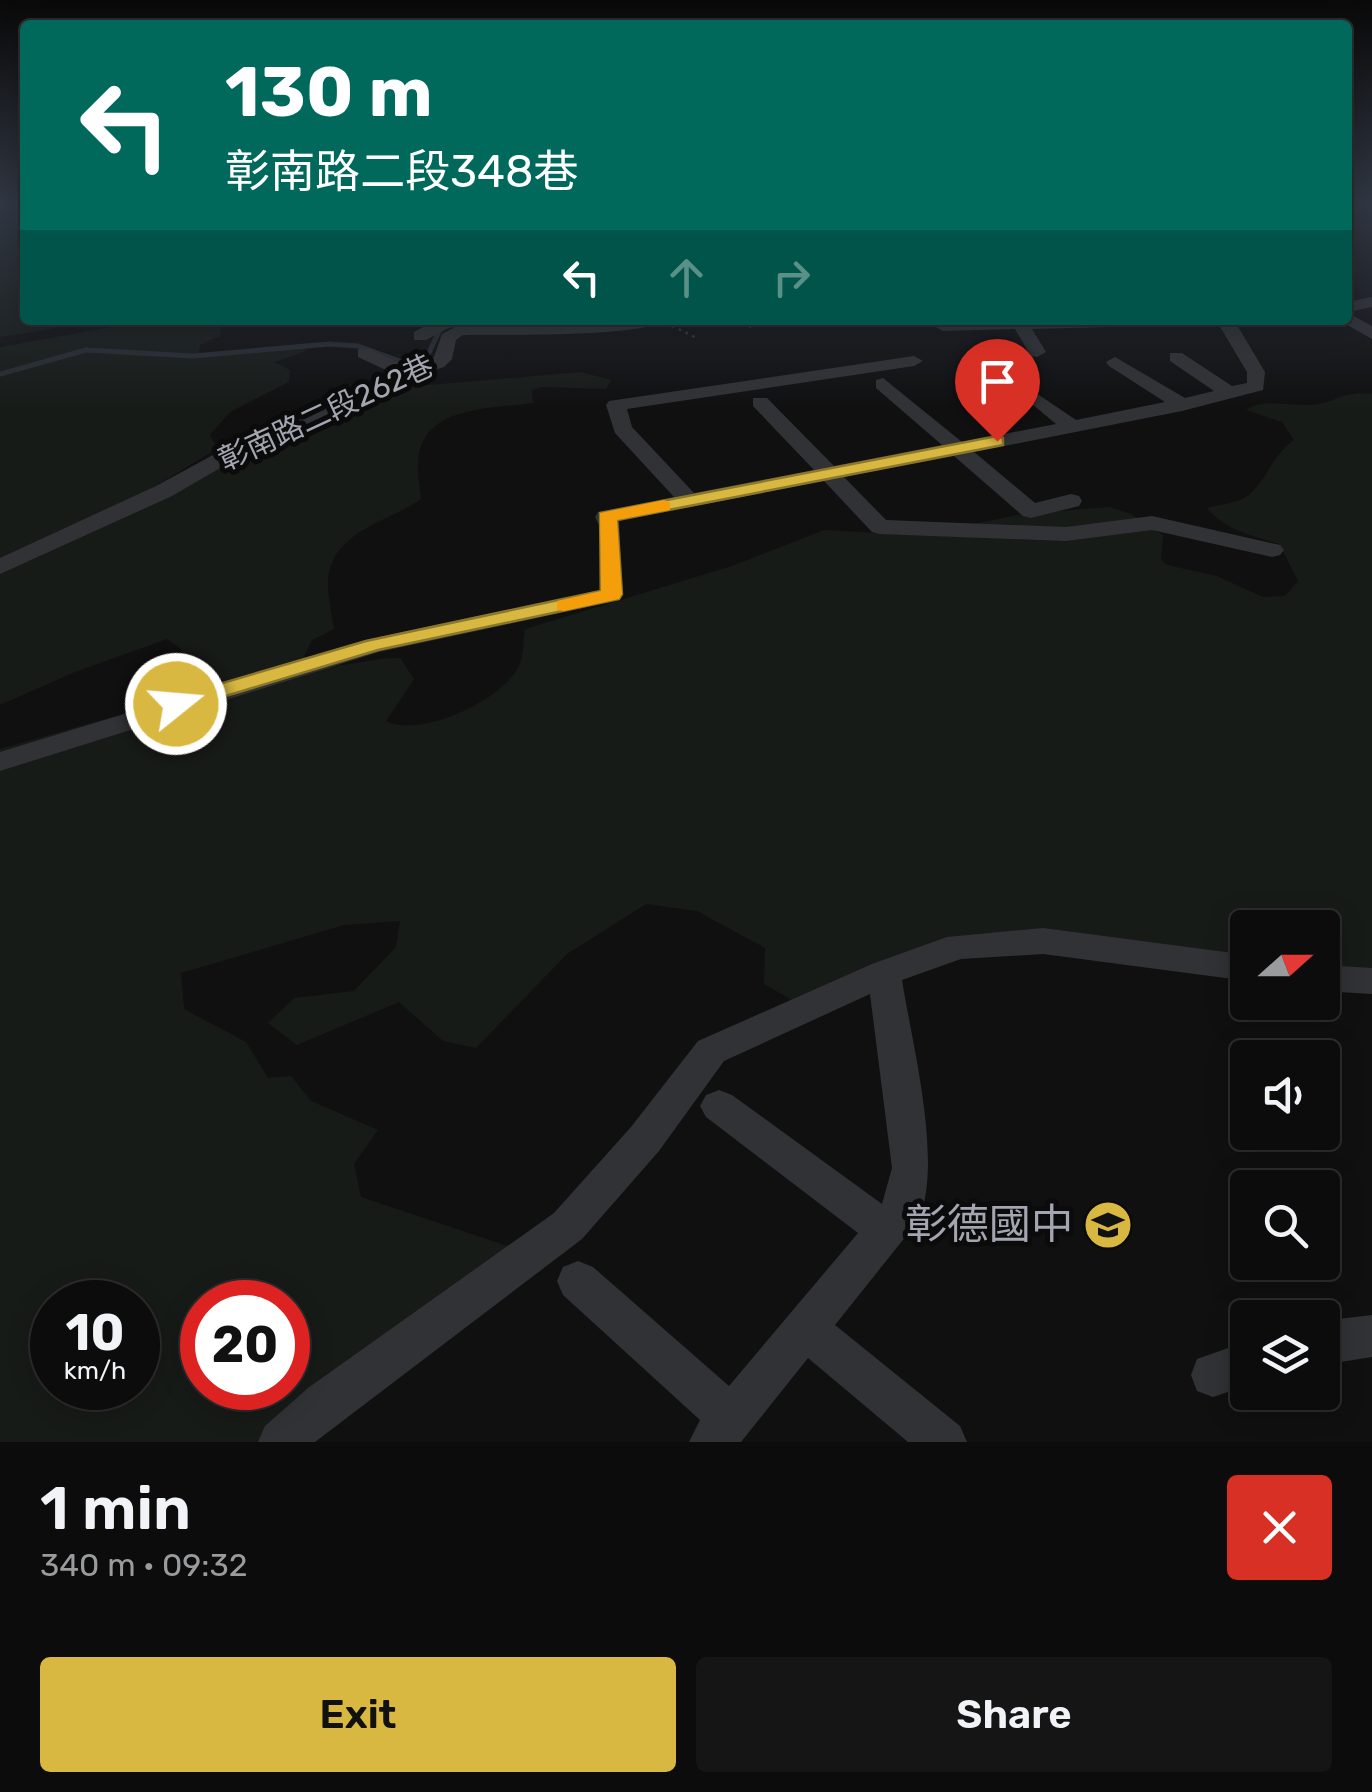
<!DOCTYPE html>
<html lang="en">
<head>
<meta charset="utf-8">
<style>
	:root { --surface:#0c0c0d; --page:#151516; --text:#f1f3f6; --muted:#9a9b9d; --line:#2c2c2e; --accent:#d8b841 }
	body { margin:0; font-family:Rubik,"Noto Sans TC",sans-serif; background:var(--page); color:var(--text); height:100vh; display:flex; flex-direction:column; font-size:38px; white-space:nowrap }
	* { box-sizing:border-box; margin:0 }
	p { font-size:32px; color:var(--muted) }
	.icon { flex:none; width:55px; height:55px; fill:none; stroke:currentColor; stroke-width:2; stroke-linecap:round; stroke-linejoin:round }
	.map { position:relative; height:1442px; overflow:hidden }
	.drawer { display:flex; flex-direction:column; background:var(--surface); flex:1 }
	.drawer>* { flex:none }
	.guide { position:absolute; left:20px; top:20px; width:1332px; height:305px; border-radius:10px; box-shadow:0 5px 25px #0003,0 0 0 2px var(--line); background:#00695c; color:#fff; overflow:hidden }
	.needle { width:65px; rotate:69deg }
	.buttons { position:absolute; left:1230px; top:910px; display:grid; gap:20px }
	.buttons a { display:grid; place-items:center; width:110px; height:110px; border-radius:10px; background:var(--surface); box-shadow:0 5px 25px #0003,0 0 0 2px var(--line); font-size:50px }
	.speed { position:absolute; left:30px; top:1280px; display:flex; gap:20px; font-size:50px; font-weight:700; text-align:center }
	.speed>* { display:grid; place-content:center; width:130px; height:130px; border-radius:50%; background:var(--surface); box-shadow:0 5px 25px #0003,0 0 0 2px var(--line); line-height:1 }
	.speed small { font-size:25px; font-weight:400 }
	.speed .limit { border:15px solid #d22; background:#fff; color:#111 }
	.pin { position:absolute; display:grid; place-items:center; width:85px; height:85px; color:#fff; margin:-102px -42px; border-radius:50% 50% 50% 0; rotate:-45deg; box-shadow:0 0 10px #0007 }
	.pin .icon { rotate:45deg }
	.me { position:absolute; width:110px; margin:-55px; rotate:73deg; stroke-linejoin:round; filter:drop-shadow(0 0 8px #0008) }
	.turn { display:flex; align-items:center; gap:35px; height:210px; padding:0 40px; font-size:45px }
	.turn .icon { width:130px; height:130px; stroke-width:2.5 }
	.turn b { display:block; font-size:70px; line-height:85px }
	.lanes { display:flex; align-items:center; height:95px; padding:0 40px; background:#0003; justify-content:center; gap:50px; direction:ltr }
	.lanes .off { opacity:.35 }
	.round { display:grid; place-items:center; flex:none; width:105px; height:105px; border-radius:10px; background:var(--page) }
	.overview { display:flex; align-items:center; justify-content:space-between; height:170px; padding:0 40px }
	h1 { font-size:60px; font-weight:600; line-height:75px }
	.primary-button { display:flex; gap:20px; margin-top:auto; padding:20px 40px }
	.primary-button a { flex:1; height:115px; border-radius:10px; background:var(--accent); color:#111; font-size:40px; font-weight:600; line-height:115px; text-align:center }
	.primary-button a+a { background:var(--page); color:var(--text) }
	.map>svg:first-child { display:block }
	.green { fill:#171b18; fill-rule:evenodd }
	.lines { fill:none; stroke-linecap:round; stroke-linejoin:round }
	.stream { stroke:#282d33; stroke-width:5 }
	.path { stroke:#38383c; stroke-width:2.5; stroke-dasharray:2.5 5; stroke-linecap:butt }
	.minor { fill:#313235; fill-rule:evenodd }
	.route { fill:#d8b841; stroke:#8c782a; stroke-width:2.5 }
	.slow { fill:#f59e0b }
	.labels { text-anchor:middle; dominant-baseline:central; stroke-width:10; stroke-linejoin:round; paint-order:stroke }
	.far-street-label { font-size:30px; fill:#a3a5b0; stroke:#0b0b0c }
	.near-poi-label { font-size:42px; fill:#a3a5b0; stroke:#0b0b0c; text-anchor:end }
</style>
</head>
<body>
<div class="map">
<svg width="1372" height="1442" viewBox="0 0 1372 1442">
	<rect width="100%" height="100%" fill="#101011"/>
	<!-- green -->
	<g class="green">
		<path d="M 0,206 L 25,206 L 25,320 L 66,320 L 53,329 L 0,337 Z"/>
		<path d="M 150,320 L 223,320 L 220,336 L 200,345 L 199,353 L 205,355 L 306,348 L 304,352 L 274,362 L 290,370 L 289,382 L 230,412 L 210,435 L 215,444 L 210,453 L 139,496 L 0,558 L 0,347 Z"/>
		<path d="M 581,372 L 611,380 L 606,389 L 541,387 L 532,390 L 533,403 C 492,409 423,405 418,460 C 417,472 420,487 421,499 C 390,521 339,529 329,572 C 325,588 332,613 334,629 L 312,640 L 304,656 L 309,664 C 337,671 370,657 400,658 L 414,679 L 386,721 C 420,739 501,700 518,668 C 524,657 523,641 525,629 L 732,566 L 824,530 L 917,535 L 1023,514 L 1110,507 L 1131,514 L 1163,535 L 1161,559 L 1167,565 L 1217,576 L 1263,597 L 1285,596 L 1298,581 L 1279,544 C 1253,536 1225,530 1207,508 C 1222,504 1242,503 1253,491 C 1270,473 1272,456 1294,440 L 1282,422 L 1246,410 C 1264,398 1288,406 1309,405 C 1335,404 1339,391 1372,394 L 1372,977 L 1323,973 L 1322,928 L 1248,928 L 1247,961 L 940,947 L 806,1008 L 764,984 L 765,948 L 697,911 L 646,904 L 567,954 L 476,1048 L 443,1041 L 399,1002 L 297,1045 L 268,1023 L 294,998 L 354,991 L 396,947 L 400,921 L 344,925 L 181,973 L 184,1009 L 246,1042 L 268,1078 L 291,1076 L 311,1101 L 378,1130 L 354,1164 L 361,1197 L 514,1248 L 296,1442 L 0,1442 L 0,749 L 101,720 L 175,704 L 184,664 L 181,649 L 167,639 L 75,672 L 0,705 L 0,573 L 105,521 L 248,440 L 310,418 L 349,393 L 394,381 L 428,385 ZM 52,1302 L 138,1302 L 138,1388 L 52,1388 ZM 202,1302 L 288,1302 L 288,1388 L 202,1388 Z"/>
	</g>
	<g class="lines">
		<!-- stream -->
		<path class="stream" d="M 0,374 L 86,350 L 193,356 L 329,344 L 358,346 L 408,364 L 428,355 L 440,329 L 451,325 L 626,320"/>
		<!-- path -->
		<g class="path">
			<path d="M 672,326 L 697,338"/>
			<path d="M 749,327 L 757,324 L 755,320"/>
		</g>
		<!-- minor -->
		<g class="minor">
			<path d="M 1372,297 L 1372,307 L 1348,312 L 1348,302 Z"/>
			<path d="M 1348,313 L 1372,326 L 1372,339 L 1342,322 L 1348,320 Z"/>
			<path d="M 436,320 L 463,320 L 426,340 L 414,340 L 414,332 Z"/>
			<path d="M 665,320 C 641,338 501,334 463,335 L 456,340 L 452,359 L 444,367 L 401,381 L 320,423 L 258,446 L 172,496 L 0,574 L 0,558 L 156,486 L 244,438 L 306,415 L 390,372 L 358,357 L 358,349 L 370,349 L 408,367 L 434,357 L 442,334 L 459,325 Z"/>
			<path d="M 976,320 L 1200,320 L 1191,325 L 1032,329 L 1046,352 L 1037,357 L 1031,356 L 1015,329 L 943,331 L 934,326 L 943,321 Z"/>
			<path d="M 1216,320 L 1234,320 L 1265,372 L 1263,390 L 1182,411 L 974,452 L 1035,503 L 1071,494 L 1079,496 L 1082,501 L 1079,506 L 1031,518 L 1023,516 L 954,456 L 844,477 L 886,520 L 1066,527 L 1152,516 L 1280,545 L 1284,550 L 1280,555 L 1272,557 L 1152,530 L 1066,541 L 880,534 L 872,532 L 824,481 L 619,521 L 623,595 L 620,600 L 379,652 L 0,771 L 0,752 L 365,640 L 599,590 L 600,527 L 595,517 L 598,512 L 674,497 L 615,433 L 606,405 L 609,401 L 914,356 L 923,361 L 914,366 L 627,409 L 632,427 L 694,493 L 814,470 L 753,406 L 753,398 L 767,398 L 834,466 L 942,445 L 876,388 L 876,380 L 883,378 L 962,442 L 1056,424 L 1026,399 L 1036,393 L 1076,420 L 1165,402 L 1109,366 L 1106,362 L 1115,357 L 1185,398 L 1214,391 L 1170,361 L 1170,353 L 1182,353 L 1232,386 L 1247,383 L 1247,372 Z"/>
			<path d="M 1043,928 L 1248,955 L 1248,981 L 1043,954 L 961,959 L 902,980 C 912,1044 944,1164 918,1221 L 835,1325 L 960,1426 L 967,1442 L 908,1442 L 808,1358 L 741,1442 L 689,1442 L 700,1420 L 563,1295 L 557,1281 L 563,1267 L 578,1261 L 593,1267 L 729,1386 L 858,1233 L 706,1117 L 700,1106 L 706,1095 L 719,1090 L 732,1095 L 882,1204 L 892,1168 L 870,994 L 724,1061 L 659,1151 L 582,1239 L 315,1442 L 258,1442 L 265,1426 L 308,1388 L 554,1213 L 631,1127 L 698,1041 L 872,964 L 947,937 Z"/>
			<path d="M 1322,965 L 1372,968 L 1372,994 L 1322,991 Z"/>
			<path d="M 1372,1315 L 1372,1357 L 1322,1365 L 1322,1321 Z"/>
			<path d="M 1248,1341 L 1248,1385 L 1213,1397 L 1197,1391 L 1191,1375 L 1197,1359 Z"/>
		</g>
	</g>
	<!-- sky -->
	<linearGradient id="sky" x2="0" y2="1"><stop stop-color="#090909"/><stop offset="0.5" stop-color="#313743"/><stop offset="1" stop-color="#313743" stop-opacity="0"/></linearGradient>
	<rect width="1372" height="408" fill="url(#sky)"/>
	<!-- route -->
	<path class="route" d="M 997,436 L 1003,438 L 1003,445 L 617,520 L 622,594 L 619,599 L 378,650 L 176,711 L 165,704 L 168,699 L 366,641 L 601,591 L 600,513 Z"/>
	<!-- slow -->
	<path class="slow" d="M 664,500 L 670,502 L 670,510 L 617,520 L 622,594 L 619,599 L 564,611 L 557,610 L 557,601 L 601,591 L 600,513 Z"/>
	<!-- icons -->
	<defs>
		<g id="school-disc" transform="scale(2.5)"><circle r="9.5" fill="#d8b841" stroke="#0b0b0c"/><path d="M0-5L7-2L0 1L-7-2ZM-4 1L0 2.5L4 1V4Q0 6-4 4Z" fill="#111"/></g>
	</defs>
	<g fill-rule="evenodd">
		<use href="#school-disc" x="1108" y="1225"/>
	</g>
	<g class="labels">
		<!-- far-street labels -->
		<g class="far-street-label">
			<text transform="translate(326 413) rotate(-25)">彰南路二段262巷</text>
		</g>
		<!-- near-poi labels -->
		<g class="near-poi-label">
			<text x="1073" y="1225">彰德國中</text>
		</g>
	</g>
</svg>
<div class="buttons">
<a><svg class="needle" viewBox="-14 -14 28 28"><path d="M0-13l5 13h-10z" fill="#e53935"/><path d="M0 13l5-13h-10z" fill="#9a9b9d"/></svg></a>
<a><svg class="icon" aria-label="sound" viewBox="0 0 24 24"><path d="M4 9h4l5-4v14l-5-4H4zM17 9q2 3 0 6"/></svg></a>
<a><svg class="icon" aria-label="search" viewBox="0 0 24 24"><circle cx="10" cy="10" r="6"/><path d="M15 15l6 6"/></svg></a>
<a><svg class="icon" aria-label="layers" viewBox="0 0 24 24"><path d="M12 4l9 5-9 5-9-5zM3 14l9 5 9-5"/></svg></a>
</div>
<div class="speed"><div>10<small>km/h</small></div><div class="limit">20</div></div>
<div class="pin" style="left:997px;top:441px;background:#d93025"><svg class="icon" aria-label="arrive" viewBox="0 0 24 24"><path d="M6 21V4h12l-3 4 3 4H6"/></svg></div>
<svg class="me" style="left:176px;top:704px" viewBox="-20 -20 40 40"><circle r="17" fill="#d8b841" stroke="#fff" stroke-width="3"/><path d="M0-11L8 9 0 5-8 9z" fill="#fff"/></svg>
<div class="guide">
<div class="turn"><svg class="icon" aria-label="left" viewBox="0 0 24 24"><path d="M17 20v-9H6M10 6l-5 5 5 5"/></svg><div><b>130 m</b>彰南路二段348巷</div></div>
<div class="lanes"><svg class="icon" aria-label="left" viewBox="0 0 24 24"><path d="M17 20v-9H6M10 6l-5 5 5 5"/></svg><svg class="icon off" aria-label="ahead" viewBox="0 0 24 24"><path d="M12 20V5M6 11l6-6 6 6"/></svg><svg class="icon off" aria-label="right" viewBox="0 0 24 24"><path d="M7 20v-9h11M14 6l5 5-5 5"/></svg></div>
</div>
</div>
<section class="drawer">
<div class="overview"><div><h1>1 min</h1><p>340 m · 09:32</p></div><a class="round" style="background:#d93025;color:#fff"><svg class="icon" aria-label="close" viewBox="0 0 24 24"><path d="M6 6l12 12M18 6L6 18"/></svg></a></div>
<div class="primary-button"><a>Exit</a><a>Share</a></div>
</section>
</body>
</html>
